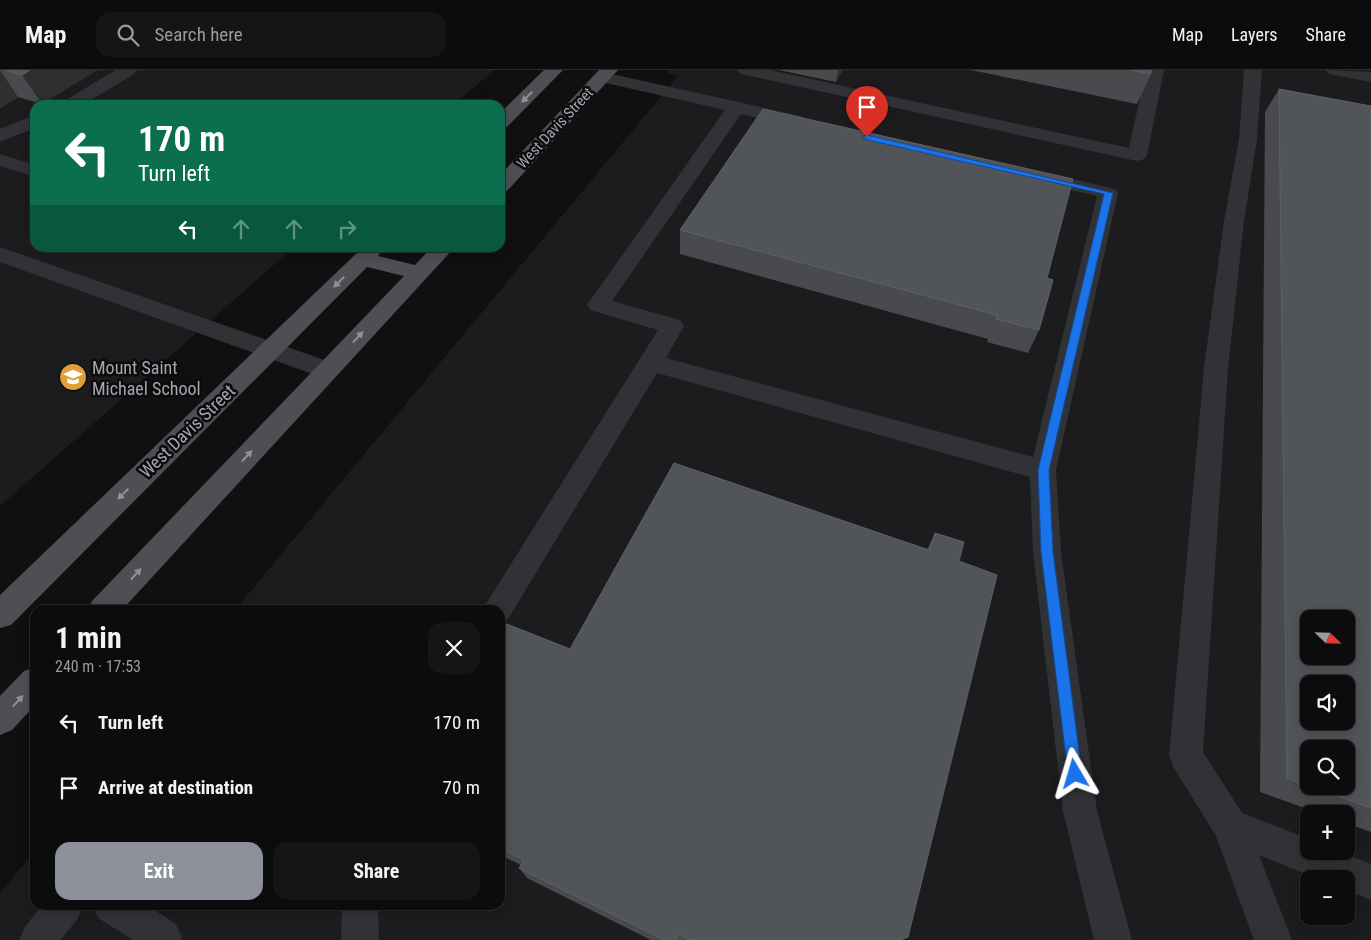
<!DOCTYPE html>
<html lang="en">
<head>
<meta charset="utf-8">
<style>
	:root { --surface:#0c0c0d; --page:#151516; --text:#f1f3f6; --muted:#9a9b9d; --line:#2c2c2e; --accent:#8c9099 }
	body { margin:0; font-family:"Roboto Condensed",sans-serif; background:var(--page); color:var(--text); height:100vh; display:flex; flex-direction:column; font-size:19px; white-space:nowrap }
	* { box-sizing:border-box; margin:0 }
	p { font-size:16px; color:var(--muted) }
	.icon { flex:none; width:28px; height:28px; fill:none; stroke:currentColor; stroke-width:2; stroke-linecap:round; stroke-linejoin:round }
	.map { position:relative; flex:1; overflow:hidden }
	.sheet { position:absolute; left:30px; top:535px; width:475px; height:305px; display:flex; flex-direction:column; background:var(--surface); border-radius:15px; box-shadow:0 2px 12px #0003,0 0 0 1px var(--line) }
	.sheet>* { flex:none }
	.hud { position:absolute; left:30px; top:30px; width:475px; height:152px; border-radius:15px; box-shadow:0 2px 12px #0003,0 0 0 1px var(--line); background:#0b6e4f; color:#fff; overflow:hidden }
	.needle { width:32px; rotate:113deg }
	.buttons { position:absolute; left:1300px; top:540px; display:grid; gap:10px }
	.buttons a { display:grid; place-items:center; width:55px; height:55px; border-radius:10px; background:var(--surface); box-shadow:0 2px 12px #0003,0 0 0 1px var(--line); font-size:25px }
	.pin { position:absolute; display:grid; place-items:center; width:42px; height:42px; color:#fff; margin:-51px -21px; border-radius:50% 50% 50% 0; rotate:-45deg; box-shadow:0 0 5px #0007 }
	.pin .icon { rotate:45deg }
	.me { position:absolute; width:55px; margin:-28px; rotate:353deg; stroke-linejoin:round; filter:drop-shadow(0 0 4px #0008) }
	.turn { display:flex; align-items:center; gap:18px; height:105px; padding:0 25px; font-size:22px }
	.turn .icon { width:65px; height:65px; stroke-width:2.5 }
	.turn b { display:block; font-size:35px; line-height:42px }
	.lanes { display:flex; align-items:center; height:48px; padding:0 25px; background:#0003; justify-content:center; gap:25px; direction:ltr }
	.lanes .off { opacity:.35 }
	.round { display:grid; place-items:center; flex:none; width:52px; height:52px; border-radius:15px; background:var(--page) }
	.overview { display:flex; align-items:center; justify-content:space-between; height:85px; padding:0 25px }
	h1 { font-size:30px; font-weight:700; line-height:38px }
	.cta { display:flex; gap:10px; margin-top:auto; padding:10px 25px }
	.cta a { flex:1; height:58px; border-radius:15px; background:var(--accent); color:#fff; font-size:20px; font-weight:700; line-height:58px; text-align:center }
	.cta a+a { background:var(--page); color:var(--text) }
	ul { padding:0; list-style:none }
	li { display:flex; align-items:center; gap:15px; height:65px; padding:0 25px }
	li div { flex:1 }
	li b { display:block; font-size:19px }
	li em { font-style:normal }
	header { display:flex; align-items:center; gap:30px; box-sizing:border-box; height:70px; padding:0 25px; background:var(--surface); border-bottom:1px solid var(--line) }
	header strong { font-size:24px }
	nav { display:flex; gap:28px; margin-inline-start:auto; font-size:18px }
	.search { width:350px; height:45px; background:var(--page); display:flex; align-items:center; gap:12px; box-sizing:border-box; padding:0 18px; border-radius:15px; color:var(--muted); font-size:19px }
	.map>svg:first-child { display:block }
	.built { fill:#1c1c1e; fill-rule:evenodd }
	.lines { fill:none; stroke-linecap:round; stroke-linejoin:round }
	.minor { fill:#313236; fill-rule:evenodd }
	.major { fill:#4e4f54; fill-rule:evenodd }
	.wall { fill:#484a4e }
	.shaded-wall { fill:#2d2f31 }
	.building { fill:#515459; stroke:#5e6167; fill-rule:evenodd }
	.oneway { fill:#8d929a }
	.route { fill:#1a73e8; stroke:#114b97 }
	.labels { text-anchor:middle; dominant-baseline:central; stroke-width:5; stroke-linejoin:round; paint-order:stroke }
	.far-street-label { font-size:15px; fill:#a2a8b1; stroke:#0b0b0c }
	.poi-label { font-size:18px; fill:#a2a8b1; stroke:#0b0b0c; text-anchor:start }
	.street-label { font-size:18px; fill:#a2a8b1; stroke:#0b0b0c }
</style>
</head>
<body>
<header>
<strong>Map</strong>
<div class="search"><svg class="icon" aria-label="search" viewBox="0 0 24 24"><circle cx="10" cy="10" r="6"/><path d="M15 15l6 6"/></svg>Search here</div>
<nav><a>Map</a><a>Layers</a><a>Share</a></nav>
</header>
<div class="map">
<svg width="1371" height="870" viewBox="0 0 1371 870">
	<rect width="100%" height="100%" fill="#101011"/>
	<!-- built -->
	<g class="built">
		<path d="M 0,0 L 494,0 L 454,35 L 35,35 L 35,178 L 293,178 L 0,436 Z"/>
		<path d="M 670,0 L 1371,0 L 1371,870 L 0,870 L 0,823 L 35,781 L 35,835 L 500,835 L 500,540 L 235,540 L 678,6 L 667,3 ZM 1309,549 L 1346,549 L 1346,586 L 1309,586 ZM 1309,614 L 1346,614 L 1346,651 L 1309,651 ZM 1309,679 L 1346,679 L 1346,716 L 1309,716 ZM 1309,744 L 1346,744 L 1346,781 L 1309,781 ZM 1309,809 L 1346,809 L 1346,846 L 1309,846 Z"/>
	</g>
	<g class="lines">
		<!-- minor -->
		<g class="minor">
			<path d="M 116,0 L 137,0 L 134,4 L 83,35 L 61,35 L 64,31 Z"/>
			<path d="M 737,0 L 770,0 L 1129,78 L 1146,0 L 1164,0 L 1147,85 L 1144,89 L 1137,91 L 746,5 L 740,4 Z"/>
			<path d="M 1244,0 L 1262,0 L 1257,69 L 1244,151 L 1228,298 L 1203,682 L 1242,743 L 1309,769 L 1309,781 L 1339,781 L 1371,794 L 1371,830 L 1346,820 L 1346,809 L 1318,809 L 1259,785 L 1292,870 L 1254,870 L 1216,766 L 1174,698 L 1169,686 L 1204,298 L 1224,151 L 1239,69 Z"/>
			<path d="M 1326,0 L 1371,2 L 1371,12 L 1329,4 Z"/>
			<path d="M 603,2 L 796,45 L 803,47 L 805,51 L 803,55 L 796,57 L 741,44 L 612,231 L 680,250 L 684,256 L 666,288 L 1033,387 L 1097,126 L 1028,110 L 1025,106 L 1028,102 L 1035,100 L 1115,119 L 1118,123 L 1056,400 L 1061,482 L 1097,741 L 1132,870 L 1094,870 L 1063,741 L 1033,482 L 1030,407 L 657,303 L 508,549 L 500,552 L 500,540 L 482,540 L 658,260 L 590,240 L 587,235 L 725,40 L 597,11 L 594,7 L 597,3 Z"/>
			<path d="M 35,45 L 35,58 L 0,72 L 0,59 Z"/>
			<path d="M 0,84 L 35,95 L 35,107 L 0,96 Z"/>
			<path d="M 0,177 L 336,294 L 339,300 L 336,306 L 327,309 L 318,306 L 0,192 Z"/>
			<path d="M 42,835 L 83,835 L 78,848 L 61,870 L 19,870 L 25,857 Z"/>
			<path d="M 93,835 L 146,835 L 176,854 L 182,867 L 181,870 L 133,870 L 98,848 Z"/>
			<path d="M 342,835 L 378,835 L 379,870 L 341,870 Z"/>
		</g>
		<!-- major -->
		<g class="major">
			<path d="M 544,0 L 563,0 L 507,57 L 500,59 L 500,43 Z"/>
			<path d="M 599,0 L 618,0 L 507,121 L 500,123 L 500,105 Z"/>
			<path d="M 362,178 L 384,178 L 378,186 L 415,195 L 431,178 L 454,178 L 122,540 L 88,540 L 92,531 L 404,206 L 367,197 L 11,555 L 0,558 L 0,525 Z"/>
			<path d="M 35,597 L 35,635 L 12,660 L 0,665 L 0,626 L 24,601 Z"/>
		</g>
	</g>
	<!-- wall -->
	<g class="wall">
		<path d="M 0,0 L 97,0 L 42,34 L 18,27 L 0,38 Z"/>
		<path d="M 779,0 L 843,0 L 836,12 Z"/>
		<path d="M 971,0 L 1151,0 L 1151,4 L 1137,34 Z"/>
		<path d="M 1279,19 L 1371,36 L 1371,762 L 1346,753 L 1346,744 L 1321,744 L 1260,722 L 1265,42 Z"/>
		<path d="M 680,160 L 1047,208 L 1039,260 L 1028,283 L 987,272 L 988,269 L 680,184 Z"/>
		<path d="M 935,463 L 908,867 L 902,870 L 651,870 L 527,808 L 519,798 L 521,795 L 500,785 L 500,565 L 570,579 L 927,480 Z"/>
	</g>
	<!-- shaded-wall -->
	<g class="shaded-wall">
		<path d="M 0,0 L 18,27 L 0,38 Z"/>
		<path d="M 30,0 L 97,0 L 42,34 L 22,5 Z"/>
		<path d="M 838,0 L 843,0 L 836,12 Z"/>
	</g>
	<!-- building -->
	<g class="building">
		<path d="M 6,0 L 30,0 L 22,5 Z"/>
		<path d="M 1131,0 L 1151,0 L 1151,4 Z"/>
		<path d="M 1279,19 L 1371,36 L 1371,738 L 1310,716 L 1346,716 L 1346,679 L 1309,679 L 1309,716 L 1287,708 ZM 1309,549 L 1346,549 L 1346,586 L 1309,586 ZM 1309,614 L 1346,614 L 1346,651 L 1309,651 Z"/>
		<path d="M 763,39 L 1073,109 L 1047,208 L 1053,210 L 1039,260 L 996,249 L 997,245 L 680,160 Z"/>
		<path d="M 674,393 L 929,480 L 935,463 L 964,472 L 959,491 L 997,505 L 908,867 L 900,870 L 690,870 L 678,864 L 676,870 L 664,870 L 519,798 L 524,790 L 500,778 L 500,565 L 507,554 L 570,579 Z"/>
	</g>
	<!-- one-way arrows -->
	<defs><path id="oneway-solid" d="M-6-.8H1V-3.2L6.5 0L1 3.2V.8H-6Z" transform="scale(1.25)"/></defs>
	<g class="oneway">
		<use href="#oneway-solid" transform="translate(527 27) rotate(135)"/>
		<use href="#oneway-solid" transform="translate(339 212) rotate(135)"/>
		<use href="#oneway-solid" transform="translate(358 267) rotate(-47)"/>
		<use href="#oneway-solid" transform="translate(247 386) rotate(-47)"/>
		<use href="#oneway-solid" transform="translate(123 424) rotate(136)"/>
		<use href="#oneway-solid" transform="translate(136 504) rotate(-47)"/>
		<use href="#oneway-solid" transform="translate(18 631) rotate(-47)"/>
	</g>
	<!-- route -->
	<path class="route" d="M 867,65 L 1113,123 L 1049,400 L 1053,482 L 1082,704 L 1080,709 L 1075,711 L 1070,709 L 1068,704 L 1041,482 L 1038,400 L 1104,124 L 864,69 L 864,66 Z"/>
	<!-- icons -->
	<defs>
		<g id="school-disc" transform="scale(1.4375)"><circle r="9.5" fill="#e09e39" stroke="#0b0b0c"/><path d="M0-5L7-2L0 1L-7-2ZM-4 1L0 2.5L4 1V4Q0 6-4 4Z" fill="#fff"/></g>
	</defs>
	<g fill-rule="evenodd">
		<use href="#school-disc" x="73" y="307"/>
	</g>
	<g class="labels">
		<!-- far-street labels -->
		<g class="far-street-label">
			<text transform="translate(555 58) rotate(-47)">West Davis Street</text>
		</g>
		<!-- poi labels -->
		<g class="poi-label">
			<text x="92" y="297">Mount Saint<tspan x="92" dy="21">Michael School</tspan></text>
		</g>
		<!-- street labels -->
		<g class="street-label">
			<text transform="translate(187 361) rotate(-44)">West Davis Street</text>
		</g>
	</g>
</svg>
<div class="buttons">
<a><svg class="needle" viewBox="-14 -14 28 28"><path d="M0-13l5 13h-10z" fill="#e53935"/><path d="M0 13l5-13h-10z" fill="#9a9b9d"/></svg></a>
<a><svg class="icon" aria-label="sound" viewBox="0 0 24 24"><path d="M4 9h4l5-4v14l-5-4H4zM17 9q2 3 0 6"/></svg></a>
<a><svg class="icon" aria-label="search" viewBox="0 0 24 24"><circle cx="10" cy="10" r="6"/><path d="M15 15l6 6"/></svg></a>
<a>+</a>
<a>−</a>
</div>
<div class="pin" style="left:867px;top:67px;background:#d93025"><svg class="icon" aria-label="arrive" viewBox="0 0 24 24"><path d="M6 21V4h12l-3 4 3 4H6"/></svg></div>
<svg class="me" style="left:1075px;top:704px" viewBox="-20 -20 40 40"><path d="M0-17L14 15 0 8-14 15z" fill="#1a73e8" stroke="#fff" stroke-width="4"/></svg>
<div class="hud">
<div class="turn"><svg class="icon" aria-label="left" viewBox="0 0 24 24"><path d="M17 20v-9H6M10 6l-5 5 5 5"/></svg><div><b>170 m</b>Turn left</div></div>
<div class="lanes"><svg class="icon" aria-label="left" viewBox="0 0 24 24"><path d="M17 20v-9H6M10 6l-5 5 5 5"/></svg><svg class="icon off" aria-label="ahead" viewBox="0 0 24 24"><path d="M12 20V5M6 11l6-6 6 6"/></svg><svg class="icon off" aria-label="ahead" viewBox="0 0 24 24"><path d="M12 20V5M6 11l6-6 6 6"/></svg><svg class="icon off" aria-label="right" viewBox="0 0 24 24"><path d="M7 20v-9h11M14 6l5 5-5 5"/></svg></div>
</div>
<section class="sheet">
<div class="overview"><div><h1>1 min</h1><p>240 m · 17:53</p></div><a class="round"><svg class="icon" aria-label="close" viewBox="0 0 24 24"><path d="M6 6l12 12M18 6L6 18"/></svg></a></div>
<ul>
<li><svg class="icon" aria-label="left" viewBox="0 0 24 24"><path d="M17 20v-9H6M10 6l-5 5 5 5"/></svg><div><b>Turn left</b></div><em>170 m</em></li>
<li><svg class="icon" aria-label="arrive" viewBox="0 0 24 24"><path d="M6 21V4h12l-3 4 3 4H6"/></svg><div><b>Arrive at destination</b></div><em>70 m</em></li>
</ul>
<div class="cta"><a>Exit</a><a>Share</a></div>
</section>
</div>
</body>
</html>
